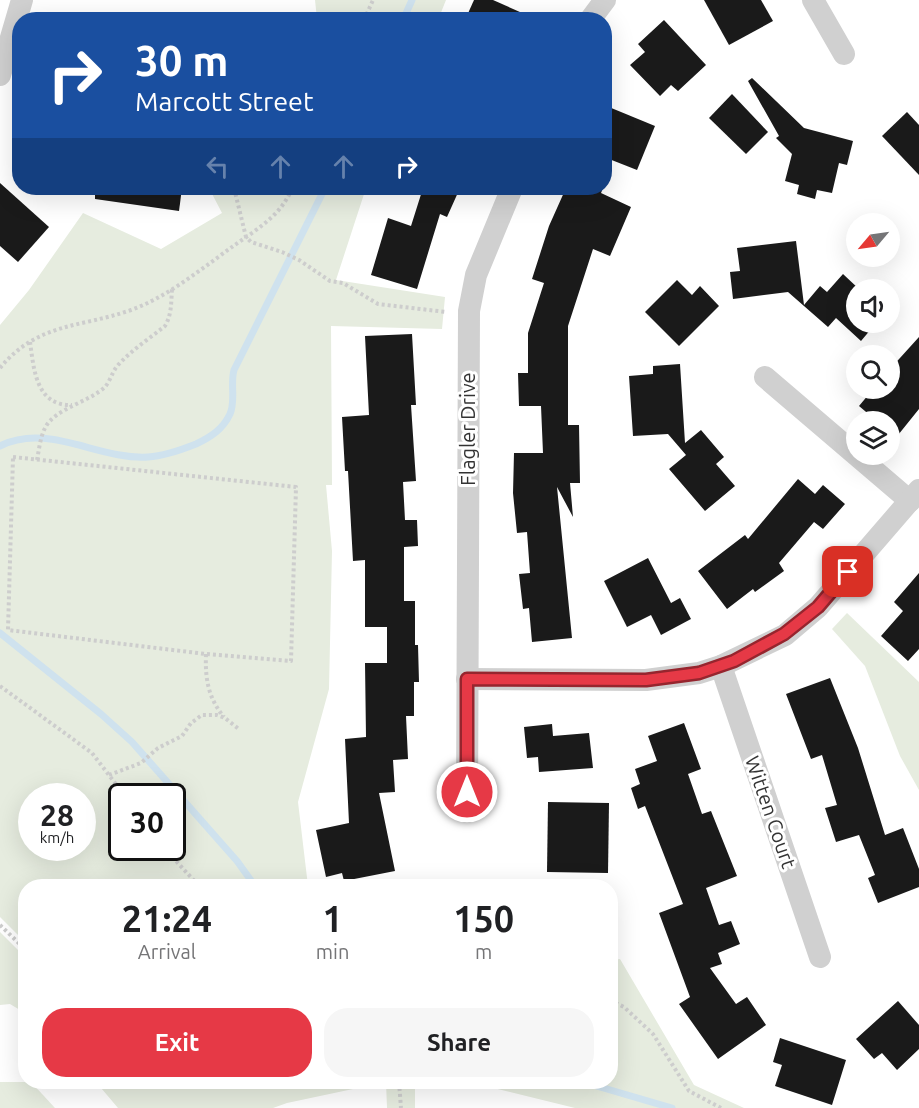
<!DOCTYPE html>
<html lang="en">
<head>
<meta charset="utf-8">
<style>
	:root { --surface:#fff; --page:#f6f6f6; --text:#202124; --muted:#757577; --accent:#e63946 }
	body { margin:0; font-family:Ubuntu,sans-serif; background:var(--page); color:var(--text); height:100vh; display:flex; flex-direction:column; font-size:22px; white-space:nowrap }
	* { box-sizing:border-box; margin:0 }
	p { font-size:20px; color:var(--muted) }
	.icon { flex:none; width:33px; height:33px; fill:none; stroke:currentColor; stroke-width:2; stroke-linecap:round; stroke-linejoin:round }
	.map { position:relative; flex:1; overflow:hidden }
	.side { position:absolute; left:18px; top:879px; width:600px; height:210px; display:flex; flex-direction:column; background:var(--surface); border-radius:24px; box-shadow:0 6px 24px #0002 }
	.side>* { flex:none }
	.hud { position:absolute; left:12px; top:12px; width:600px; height:183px; border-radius:24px; box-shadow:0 6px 24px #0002; background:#1a4fa0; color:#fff; overflow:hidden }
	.needle { width:39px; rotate:241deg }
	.tools { position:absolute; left:846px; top:213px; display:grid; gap:12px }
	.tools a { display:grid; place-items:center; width:54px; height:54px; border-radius:50%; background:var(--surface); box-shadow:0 6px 24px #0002; font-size:30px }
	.speed { position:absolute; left:18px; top:783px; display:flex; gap:12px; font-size:30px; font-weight:700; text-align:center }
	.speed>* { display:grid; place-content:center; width:78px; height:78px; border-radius:50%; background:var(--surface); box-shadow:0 6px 24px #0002; line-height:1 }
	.speed small { font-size:15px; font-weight:400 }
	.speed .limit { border:3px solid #111; border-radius:9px; background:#fff; color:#111 }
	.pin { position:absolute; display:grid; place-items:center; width:51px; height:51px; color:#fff; margin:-26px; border-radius:12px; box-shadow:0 3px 9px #0006 }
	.me { position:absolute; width:66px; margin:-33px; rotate:0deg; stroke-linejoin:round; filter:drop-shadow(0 0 4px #0008) }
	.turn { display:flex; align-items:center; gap:21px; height:126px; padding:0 24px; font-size:27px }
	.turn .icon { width:78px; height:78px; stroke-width:2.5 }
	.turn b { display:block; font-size:42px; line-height:51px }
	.lanes { display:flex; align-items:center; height:57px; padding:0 24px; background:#0003; justify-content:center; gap:30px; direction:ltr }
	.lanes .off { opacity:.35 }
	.eta { display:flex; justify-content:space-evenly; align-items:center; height:102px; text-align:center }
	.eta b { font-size:36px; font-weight:600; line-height:42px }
	.action { display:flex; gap:12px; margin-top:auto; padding:12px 24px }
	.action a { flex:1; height:69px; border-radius:24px; background:var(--accent); color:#fff; font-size:24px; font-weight:600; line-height:69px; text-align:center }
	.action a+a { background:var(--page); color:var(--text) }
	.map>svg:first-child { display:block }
	.green { fill:#e6ecdf; fill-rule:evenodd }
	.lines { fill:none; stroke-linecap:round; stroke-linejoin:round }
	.stream { stroke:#cfe2ee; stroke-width:7 }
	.building { fill:#1a1a1a }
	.path { stroke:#cdcdcd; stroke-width:4; stroke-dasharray:3 3; stroke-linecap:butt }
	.street { stroke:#d0d0d0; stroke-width:22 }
	.route-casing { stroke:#96252e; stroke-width:15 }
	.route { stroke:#e63946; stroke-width:10 }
	.labels { text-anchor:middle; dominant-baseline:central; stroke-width:6; stroke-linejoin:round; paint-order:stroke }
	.street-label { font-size:20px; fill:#333; stroke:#fff }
</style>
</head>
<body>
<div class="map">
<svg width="919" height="1108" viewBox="0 0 919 1108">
	<rect width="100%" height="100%" fill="#fff"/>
	<!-- green -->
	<g class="green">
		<path d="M 315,0 L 446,0 L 438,20 L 317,19 Z"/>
		<path d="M 209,188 L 366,188 L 336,280 L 445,297 L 442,329 L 331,326 L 332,485 L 326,485 L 332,551 L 329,689 L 298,802 L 308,886 L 26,886 L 25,942 L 0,917 L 0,325 L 29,290 L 83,213 L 161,249 L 222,213 ZM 32,796 L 82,796 L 82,848 L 32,848 ZM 122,796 L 172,796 L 172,848 L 122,848 Z"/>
		<path d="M 847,613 L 919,682 L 919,790 L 900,756 L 865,666 L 832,629 Z"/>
		<path d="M 0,932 L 25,957 L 25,1013 L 10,1004 L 0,1005 Z"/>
		<path d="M 620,959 L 694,1085 L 744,1108 L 575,1108 L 481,1085 L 415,1085 L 415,1108 L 387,1108 L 386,1082 L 287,1103 L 273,1108 L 118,1108 L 96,1082 L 610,1082 L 611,960 Z"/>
		<path d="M 0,1082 L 31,1082 L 55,1108 L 0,1108 Z"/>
	</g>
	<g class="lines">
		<!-- stream -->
		<g class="stream">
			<path d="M 403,20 L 412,0"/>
			<path d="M 0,446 C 48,422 98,460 148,457 C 164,456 181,450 196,444 C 211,437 223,429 230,414 C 236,401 230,384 234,370 L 325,188"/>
			<path d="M 0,633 L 101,714 L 132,742 L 237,861 L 255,886"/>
			<path d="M 583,1082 L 672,1108"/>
		</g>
	</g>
	<!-- building -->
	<g class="building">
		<path d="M 474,0 L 493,0 L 538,20 L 465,20 Z"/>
		<path d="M 704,0 L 761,0 L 773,21 L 729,45 Z"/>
		<path d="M 664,20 L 706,65 L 678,91 L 671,85 L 660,96 L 630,65 L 645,52 L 638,44 Z"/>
		<path d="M 752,78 L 804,128 L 853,141 L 847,165 L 839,163 L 832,193 L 817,190 L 815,199 L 797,194 L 799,185 L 785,181 L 792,154 L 776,138 L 779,136 L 748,81 Z"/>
		<path d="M 732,94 L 768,132 L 746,154 L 709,118 Z"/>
		<path d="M 604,105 L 655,126 L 637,170 L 604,157 Z"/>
		<path d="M 907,112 L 919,125 L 919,175 L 882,136 Z"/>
		<path d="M 0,183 L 49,227 L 18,262 L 0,246 Z"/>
		<path d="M 95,188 L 182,188 L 179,211 L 95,199 Z"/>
		<path d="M 423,188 L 460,188 L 447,217 L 440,214 L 417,289 L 371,275 L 388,218 L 411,226 Z"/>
		<path d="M 566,188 L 603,188 L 601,193 L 631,207 L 610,256 L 593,249 L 568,326 L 568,425 L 579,425 L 580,483 L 570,483 L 573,517 L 557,487 L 572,638 L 532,642 L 529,608 L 523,609 L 519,574 L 530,573 L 527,532 L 517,533 L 513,493 L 514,453 L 543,453 L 541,406 L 519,406 L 518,373 L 528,373 L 528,333 L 544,283 L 532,279 L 549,226 Z"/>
		<path d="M 796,241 L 804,305 L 820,286 L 827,292 L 843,274 L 860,290 L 856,290 L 856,322 L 877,322 L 861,341 L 836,318 L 828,327 L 788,292 L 733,299 L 730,272 L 740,271 L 737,248 Z"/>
		<path d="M 677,280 L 692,295 L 700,286 L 719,306 L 679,346 L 645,312 Z"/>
		<path d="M 412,334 L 416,405 L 411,405 L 416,481 L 403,482 L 405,520 L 417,520 L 418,546 L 404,547 L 404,601 L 415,601 L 415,645 L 418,645 L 419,682 L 414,682 L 414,716 L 406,716 L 408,759 L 393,760 L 395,792 L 379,793 L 395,871 L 344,881 L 342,873 L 326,877 L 316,830 L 349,823 L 345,739 L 366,737 L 365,663 L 387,663 L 387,627 L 365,627 L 365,560 L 353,561 L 348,471 L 345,471 L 342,417 L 369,415 L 365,336 Z"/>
		<path d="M 919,337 L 919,409 L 890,445 L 890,422 L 878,422 L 859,406 L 874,388 L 890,388 L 890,369 Z"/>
		<path d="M 680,364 L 685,443 L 701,430 L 724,457 L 716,464 L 735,486 L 705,511 L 669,469 L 686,455 L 668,434 L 633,436 L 629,376 L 653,374 L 653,366 Z"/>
		<path d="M 798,479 L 815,494 L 823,485 L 845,504 L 823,529 L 814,522 L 779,563 L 784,571 L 755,592 L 753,589 L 727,609 L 698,571 L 745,535 L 748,539 Z"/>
		<path d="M 648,558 L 671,603 L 680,598 L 691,619 L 661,635 L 651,615 L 627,627 L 604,581 Z"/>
		<path d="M 919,573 L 919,649 L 908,661 L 881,636 L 903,611 L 894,602 Z"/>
		<path d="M 830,678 L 858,748 L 885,835 L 903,828 L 919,869 L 919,887 L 878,903 L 868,878 L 875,875 L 859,835 L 836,842 L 825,808 L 837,805 L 822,755 L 811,759 L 786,694 Z"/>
		<path d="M 684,723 L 701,769 L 688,774 L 702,814 L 711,811 L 737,876 L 706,888 L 719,925 L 731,921 L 740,944 L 718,953 L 722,964 L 710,968 L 736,1004 L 747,997 L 766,1025 L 718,1059 L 679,1004 L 690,997 L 659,913 L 683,904 L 645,806 L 638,809 L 631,788 L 640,784 L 635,769 L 657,761 L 648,736 Z"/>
		<path d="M 552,724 L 553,736 L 589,733 L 593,768 L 539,772 L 538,757 L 527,758 L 524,727 Z"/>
		<path d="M 548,802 L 609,803 L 608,873 L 547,872 Z"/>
		<path d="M 898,1001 L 919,1025 L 919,1049 L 897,1070 L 882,1053 L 874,1059 L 856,1039 Z"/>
		<path d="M 780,1038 L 846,1060 L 832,1105 L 775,1086 L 782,1065 L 773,1062 Z"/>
	</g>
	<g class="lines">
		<!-- path -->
		<g class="path">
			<path d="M 364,20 L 373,0"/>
			<path d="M 234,188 L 246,237 L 251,242 L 282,252 L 299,260 L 330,281 L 343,283 L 378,304 L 446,312"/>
			<path d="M 30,342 C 34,370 36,406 72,405"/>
			<path d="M 0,368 C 38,322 80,328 131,310 C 167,297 200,270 232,247 C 246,237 262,227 275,214 C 283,206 288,197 293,188"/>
			<path d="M 13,457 L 296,487 L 291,661 L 206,654 L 8,630 Z"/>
			<path d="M 37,460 C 39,450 40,438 45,428 C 54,409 89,402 105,387 C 111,380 112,371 119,364 C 132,350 150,338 165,326 C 172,314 171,302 172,289"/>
			<path d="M 206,654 C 205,678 208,698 224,717"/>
			<path d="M 0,686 L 92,753 L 125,796"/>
			<path d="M 109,775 L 141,763 L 158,748 L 182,736 L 191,723 L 202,715 L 217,715 L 225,718 L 240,730"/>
			<path d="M 164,848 L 199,886"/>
			<path d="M 0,925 L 26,950"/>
			<path d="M 610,1000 L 624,1007 L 653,1034 L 689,1091 L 721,1108"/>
			<path d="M 399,1082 L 401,1108"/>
		</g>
		<!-- street -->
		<g class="street">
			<path d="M 813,0 L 844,54"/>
			<path d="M 590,20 L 605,0"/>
			<path d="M 0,75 L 22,0"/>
			<path d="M 765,377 L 910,501"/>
			<path d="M 721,666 L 820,957"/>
			<path d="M 467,679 L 646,680 L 699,673 L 721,666 L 785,635 L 818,607 L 919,490"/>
			<path d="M 467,812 L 469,311 L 476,275 L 512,188"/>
		</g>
	</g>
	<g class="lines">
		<!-- route casing -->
		<g class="route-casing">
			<path id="route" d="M 467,792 L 467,679 L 646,680 L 699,673 L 734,661 L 784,634 L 818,607 L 848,572"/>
		</g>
		<!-- route -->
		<use href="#route" class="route"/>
	</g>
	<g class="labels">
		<!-- street labels -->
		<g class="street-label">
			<text transform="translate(467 429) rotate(-90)">Flagler Drive</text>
			<text transform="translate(771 812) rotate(71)">Witten Court</text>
		</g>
	</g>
</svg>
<div class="tools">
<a><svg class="needle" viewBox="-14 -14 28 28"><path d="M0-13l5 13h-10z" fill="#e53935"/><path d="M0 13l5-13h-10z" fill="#757577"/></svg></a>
<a><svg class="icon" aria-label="sound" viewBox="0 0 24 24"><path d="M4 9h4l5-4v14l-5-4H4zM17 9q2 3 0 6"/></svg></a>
<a><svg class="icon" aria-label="search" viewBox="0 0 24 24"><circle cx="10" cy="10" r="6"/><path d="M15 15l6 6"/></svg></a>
<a><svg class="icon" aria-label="layers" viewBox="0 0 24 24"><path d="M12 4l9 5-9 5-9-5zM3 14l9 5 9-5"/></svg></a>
</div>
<div class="speed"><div>28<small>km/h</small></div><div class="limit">30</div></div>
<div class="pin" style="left:848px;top:572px;background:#d93025"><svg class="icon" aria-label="arrive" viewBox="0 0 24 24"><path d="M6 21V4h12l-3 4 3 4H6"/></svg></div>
<svg class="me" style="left:467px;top:792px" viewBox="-20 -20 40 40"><circle r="17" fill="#e63946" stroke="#fff" stroke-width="3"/><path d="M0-11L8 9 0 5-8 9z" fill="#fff"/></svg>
<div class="hud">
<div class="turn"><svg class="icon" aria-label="right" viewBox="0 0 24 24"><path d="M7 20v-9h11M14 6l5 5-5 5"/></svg><div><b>30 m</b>Marcott Street</div></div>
<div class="lanes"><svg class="icon off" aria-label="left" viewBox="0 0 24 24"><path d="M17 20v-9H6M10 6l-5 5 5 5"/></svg><svg class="icon off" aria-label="ahead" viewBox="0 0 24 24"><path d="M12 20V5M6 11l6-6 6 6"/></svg><svg class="icon off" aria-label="ahead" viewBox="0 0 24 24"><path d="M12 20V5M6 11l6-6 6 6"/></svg><svg class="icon" aria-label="right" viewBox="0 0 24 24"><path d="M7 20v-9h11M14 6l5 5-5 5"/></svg></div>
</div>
<section class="side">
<div class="eta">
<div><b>21:24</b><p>Arrival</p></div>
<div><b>1</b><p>min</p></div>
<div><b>150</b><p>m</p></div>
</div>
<div class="action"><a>Exit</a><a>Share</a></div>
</section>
</div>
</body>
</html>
